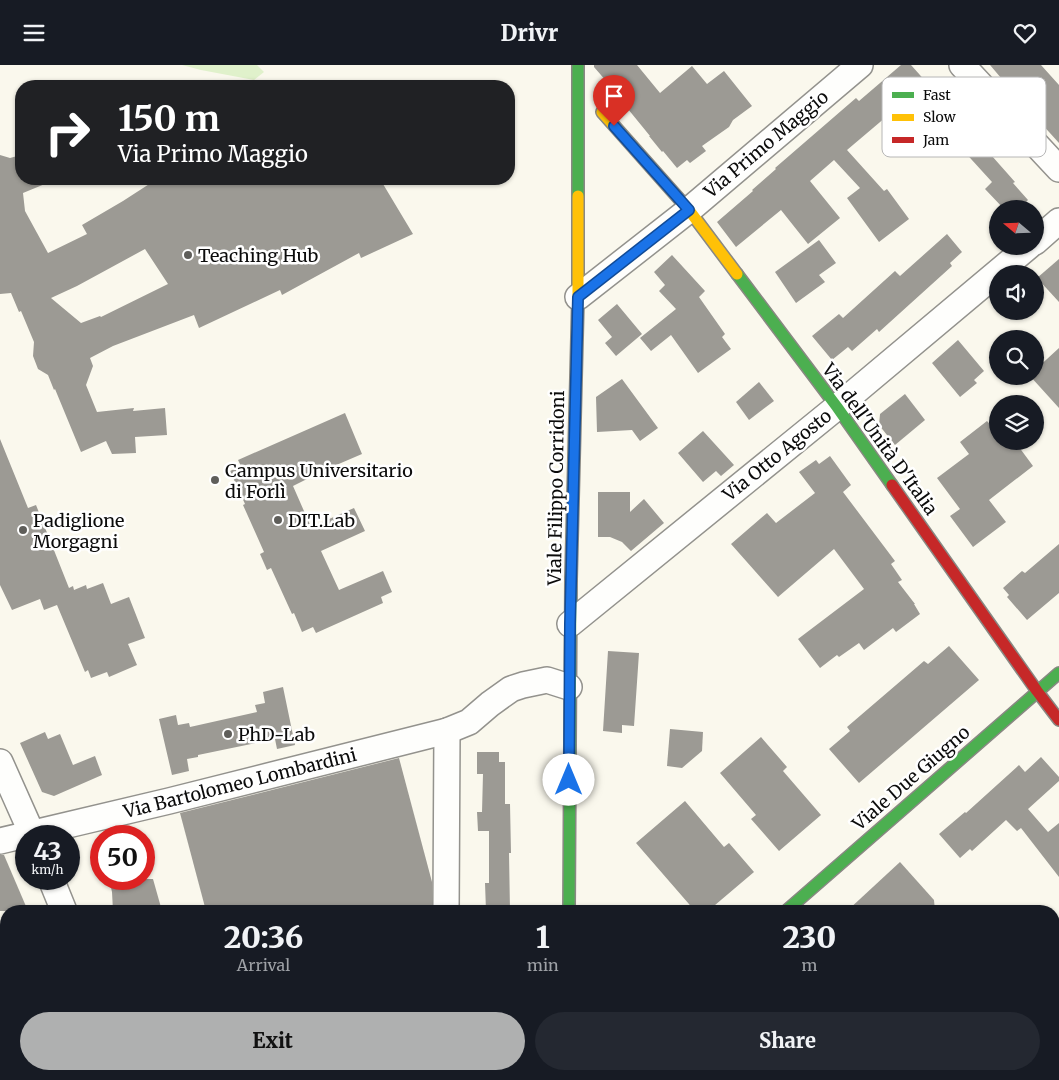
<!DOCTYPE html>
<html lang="en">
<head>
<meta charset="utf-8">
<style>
	:root { --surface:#171b24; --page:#242831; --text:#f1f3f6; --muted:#9ea1a6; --accent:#afb0b0 }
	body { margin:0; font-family:Merriweather,serif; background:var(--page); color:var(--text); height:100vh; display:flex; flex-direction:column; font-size:19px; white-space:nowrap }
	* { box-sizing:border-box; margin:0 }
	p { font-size:16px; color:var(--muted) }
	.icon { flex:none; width:28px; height:28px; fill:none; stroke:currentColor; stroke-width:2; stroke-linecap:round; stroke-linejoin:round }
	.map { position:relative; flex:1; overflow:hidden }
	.sheet { position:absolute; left:0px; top:840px; width:1060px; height:175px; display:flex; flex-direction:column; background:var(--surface); border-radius:20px 20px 0 0; box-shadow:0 1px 4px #0004 }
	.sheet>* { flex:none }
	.hud { position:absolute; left:15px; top:15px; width:500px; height:105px; border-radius:20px; box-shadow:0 1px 4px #0004; background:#202124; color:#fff; overflow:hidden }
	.needle { width:32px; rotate:289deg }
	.tools { position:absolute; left:989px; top:135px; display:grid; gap:10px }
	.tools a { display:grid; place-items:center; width:55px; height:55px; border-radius:50%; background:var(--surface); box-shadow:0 1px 4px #0004; font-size:25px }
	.speed { position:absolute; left:15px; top:760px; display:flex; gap:10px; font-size:25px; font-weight:700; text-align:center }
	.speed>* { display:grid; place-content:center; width:65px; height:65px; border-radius:50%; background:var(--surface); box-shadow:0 1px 4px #0004; line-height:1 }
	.speed small { font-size:12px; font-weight:400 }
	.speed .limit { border:8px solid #d22; background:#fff; color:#111 }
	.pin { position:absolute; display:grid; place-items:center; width:42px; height:42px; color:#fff; margin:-51px -21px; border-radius:50% 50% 50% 0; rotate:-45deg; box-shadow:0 0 5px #0007 }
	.pin .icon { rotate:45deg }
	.me { position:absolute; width:55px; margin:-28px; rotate:0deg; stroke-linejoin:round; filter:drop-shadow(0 0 4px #0008) }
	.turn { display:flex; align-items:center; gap:18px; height:105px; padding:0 20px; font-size:22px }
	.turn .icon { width:65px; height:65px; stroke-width:2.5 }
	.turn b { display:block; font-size:35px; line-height:42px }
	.eta { display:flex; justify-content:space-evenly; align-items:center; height:85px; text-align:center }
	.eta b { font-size:30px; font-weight:800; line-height:35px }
	.action { display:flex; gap:10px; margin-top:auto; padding:10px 20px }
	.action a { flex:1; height:58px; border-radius:30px; background:var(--accent); color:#111; font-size:20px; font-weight:800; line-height:58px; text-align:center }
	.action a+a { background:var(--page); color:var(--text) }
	header { display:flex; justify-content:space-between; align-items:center; height:65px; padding:0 20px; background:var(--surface); font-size:22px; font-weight:800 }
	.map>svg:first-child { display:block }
	.green { fill:#e0f1cb }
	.building { fill:#9c9a94; fill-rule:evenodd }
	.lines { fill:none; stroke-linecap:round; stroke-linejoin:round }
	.street-casing { stroke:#93928d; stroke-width:28 }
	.fast-casing { stroke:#898883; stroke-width:14 }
	.slow-casing { stroke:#898883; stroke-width:14 }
	.jam-casing { stroke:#898883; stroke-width:14 }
	.street { stroke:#fefefc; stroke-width:25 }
	.fast { stroke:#4caf50; stroke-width:11 }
	.slow { stroke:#ffc107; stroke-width:11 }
	.jam { stroke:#c62828; stroke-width:11 }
	.route-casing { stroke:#114b97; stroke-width:12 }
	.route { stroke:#1a73e8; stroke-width:9 }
	.poi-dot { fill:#5f5e5a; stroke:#fff; stroke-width:2 }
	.labels { text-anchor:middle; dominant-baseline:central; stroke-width:5; stroke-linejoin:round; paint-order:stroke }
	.street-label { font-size:18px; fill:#0b0b0b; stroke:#fff }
	.poi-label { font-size:18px; fill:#0b0b0b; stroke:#fff; text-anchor:start }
	.key { fill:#fff; stroke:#b6b6b6; stroke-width:1 }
	.key-label { font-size:14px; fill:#0b0b0b }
</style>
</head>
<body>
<header><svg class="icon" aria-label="menu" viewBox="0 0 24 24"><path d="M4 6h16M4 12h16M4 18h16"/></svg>Drivr<svg class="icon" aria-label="heart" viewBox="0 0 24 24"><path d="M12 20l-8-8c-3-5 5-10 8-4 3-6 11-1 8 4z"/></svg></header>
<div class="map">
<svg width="1059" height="1015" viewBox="0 0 1059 1015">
	<rect width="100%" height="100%" fill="#faf8ed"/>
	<!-- green -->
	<path class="green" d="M 182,0 L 257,0 L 264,7 L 254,15 L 201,5 Z"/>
	<!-- building -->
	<g class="building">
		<path d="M 594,0 L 637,0 L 660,28 L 692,1 L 707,19 L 724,6 L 752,41 L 733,55 L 729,62 L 702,81 L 706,86 L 690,98 L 687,95 L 677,103 L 663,86 L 662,87 L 649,71 L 650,71 L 619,33 L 620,32 L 594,2 Z"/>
		<path d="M 901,0 L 911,0 L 928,19 L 930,17 L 955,45 L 953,47 L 1015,117 L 1013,118 L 1028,135 L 1019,144 L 1004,144 L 985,124 L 992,117 L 951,72 L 933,87 L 922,73 L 913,82 L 886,52 L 847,85 L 884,126 L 887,124 L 909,154 L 879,177 L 847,133 L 860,123 L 834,95 L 810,116 L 840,153 L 808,179 L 781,145 L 736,182 L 717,157 L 753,126 L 752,125 L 776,104 L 775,103 L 856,33 L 859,36 Z"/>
		<path d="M 990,0 L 1041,0 L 1059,20 L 1059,78 L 1030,46 L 1029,47 L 1006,21 L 1007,20 Z"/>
		<path d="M 0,90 L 10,93 L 21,90 L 21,114 L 57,114 L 23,128 L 25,146 L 48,188 L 87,169 L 82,160 L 123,136 L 157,114 L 380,114 L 413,169 L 361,193 L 359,188 L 282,230 L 280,225 L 199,263 L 194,250 L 113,281 L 90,293 L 93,301 L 86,320 L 97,347 L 134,343 L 133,346 L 165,343 L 167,370 L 135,372 L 136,388 L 112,389 L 106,376 L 81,387 L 55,324 L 54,325 L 48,310 L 38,304 L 33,291 L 34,277 L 21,246 L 19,247 L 11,228 L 0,229 ZM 145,184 L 168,219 L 101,252 L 100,251 L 81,258 L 51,233 L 77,221 Z"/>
		<path d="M 947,169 L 962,187 L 950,198 L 952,201 L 879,267 L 877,264 L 852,286 L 848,282 L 832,295 L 812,271 L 839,249 L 843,253 L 895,206 L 900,211 Z"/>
		<path d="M 819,175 L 836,198 L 819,210 L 825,217 L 796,238 L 775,207 Z"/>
		<path d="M 672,190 L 705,226 L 699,232 L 725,269 L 722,272 L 731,284 L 698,308 L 671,270 L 651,286 L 640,273 L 676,244 L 659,226 L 665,220 L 654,207 Z"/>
		<path d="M 1059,194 L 1059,237 L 1037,213 Z"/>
		<path d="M 617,239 L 642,269 L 616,291 L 605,278 L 612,272 L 598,255 Z"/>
		<path d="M 958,275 L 984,306 L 974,315 L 977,318 L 960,332 L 932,298 Z"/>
		<path d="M 1059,283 L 1059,343 L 1030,311 L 1035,311 L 1035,305 Z"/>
		<path d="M 622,314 L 658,363 L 640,376 L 632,365 L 597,367 L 596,332 Z"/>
		<path d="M 759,317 L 774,336 L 749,355 L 736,337 Z"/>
		<path d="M 905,329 L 925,355 L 895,380 L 879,360 L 880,349 Z"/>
		<path d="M 345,348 L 362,389 L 327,404 L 293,421 L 311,462 L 354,443 L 365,466 L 321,486 L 339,525 L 383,506 L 392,527 L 381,532 L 383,538 L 316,568 L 313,562 L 302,567 L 294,548 L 292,549 L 271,503 L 267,505 L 260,489 L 264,487 L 243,440 L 245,439 L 230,406 L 241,401 L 238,395 Z"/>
		<path d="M 987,356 L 998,369 L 998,376 L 1003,376 L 1008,383 L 1016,378 L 1033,401 L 989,435 L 1006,457 L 973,482 L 950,451 L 960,444 L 937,413 L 969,389 L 960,377 Z"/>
		<path d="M 703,366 L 734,400 L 721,411 L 716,406 L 703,417 L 678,388 Z"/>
		<path d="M 0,374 L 28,443 L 36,440 L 69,523 L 73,521 L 74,525 L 86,520 L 87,524 L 103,518 L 111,539 L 129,532 L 145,573 L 128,579 L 137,600 L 109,612 L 107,607 L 91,613 L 88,605 L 85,607 L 57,540 L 44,545 L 40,534 L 12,545 L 0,520 Z"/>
		<path d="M 830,391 L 851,420 L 843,427 L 895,496 L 891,499 L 902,515 L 898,517 L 915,539 L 914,539 L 920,549 L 896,567 L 893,563 L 864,585 L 859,578 L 839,592 L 837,590 L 820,603 L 798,574 L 864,524 L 834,484 L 778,532 L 731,479 L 767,448 L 776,458 L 815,428 L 799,407 L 816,395 L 819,399 Z"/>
		<path d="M 598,427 L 630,427 L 630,447 L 644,434 L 664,458 L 631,486 L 622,477 L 610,472 L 598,472 Z"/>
		<path d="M 1059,479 L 1059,528 L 1027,555 L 1007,532 L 1009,530 L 1003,523 L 1022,506 L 1025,508 Z"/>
		<path d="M 949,581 L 979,615 L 859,718 L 829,684 L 850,666 L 847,662 L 924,596 L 928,599 Z"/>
		<path d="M 608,586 L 639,588 L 634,661 L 622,660 L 622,668 L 603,666 Z"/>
		<path d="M 283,622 L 295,680 L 277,684 L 275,674 L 198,690 L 198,692 L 187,694 L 189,706 L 172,710 L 159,654 L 176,650 L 178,660 L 189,658 L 190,662 L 257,647 L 255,640 L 265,638 L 263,627 Z"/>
		<path d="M 670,664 L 703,667 L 702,686 L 682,703 L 667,701 Z"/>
		<path d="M 45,667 L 48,674 L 60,669 L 73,700 L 95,691 L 102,710 L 54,731 L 42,727 L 20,678 Z"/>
		<path d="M 761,672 L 787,702 L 783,706 L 821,750 L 779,786 L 751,754 L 756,750 L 720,708 Z"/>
		<path d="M 477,687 L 499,687 L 499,697 L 505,697 L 505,739 L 510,739 L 511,788 L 509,788 L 510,846 L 486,846 L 485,818 L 489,818 L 489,766 L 478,766 L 477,747 L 482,747 L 483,709 L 477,709 Z"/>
		<path d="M 1041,692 L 1059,712 L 1059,716 L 1028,744 L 1048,767 L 1059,758 L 1059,812 L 1021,763 L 1017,766 L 1006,755 L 972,786 L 970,784 L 960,793 L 939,769 L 965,747 L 966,748 L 1019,700 L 1025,707 Z"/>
		<path d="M 399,693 L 432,817 L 432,845 L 427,846 L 206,846 L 180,748 Z"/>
		<path d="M 685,736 L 724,782 L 729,778 L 754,807 L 708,846 L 695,846 L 636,778 Z"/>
		<path d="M 0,790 L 4,790 L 28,846 L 0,846 Z"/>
		<path d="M 900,797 L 934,835 L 935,846 L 847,846 Z"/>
		<path d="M 109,814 L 153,814 L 162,846 L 113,846 L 112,827 Z"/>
	</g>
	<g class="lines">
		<!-- street casing -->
		<g class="street-casing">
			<g id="street">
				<path d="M 962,0 L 1059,104"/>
				<path d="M 1035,177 L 1059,156"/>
				<path d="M 578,232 L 689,145 L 860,0"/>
				<path d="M 570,559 L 837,342 L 1029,181"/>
				<path d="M 0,697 L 33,771"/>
				<path d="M 0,776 L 169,736 L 447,666 L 469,657 L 490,639 L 511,624 L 523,620 L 547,615 L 569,622"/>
				<path d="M 51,814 L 64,846"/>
				<path d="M 446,846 L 447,666"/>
				<path d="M 1054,956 L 1059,951"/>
				<path d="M 128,1009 L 132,1015"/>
				<path d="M 873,1009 L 878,1015"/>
				<path d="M 836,1015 L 836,1009"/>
				<path d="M 984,1015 L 992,1009"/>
			</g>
		</g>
		<!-- fast casing -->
		<g class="fast-casing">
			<g id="fast">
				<path d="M 578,0 L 578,131"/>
				<path d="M 737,209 L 837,342 L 892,420"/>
				<path d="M 569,846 L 571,514"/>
				<path d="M 786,846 L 1059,608"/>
				<path d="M 573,1009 C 584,1014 593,1014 604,1009"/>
				<path d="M 456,1015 L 476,1009"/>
			</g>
		</g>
		<!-- slow casing -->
		<g class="slow-casing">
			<g id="slow">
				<path d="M 602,47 L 689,145 L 737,209"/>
				<path d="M 571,514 L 578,232 L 578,131"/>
			</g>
		</g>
		<!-- jam casing -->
		<g class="jam-casing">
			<path id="jam" d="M 892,420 L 1037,626 L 1059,655"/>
		</g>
		<!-- street -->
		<use href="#street" class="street"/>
		<!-- fast -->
		<use href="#fast" class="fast"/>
		<!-- slow -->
		<use href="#slow" class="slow"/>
		<!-- jam -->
		<use href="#jam" class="jam"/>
	</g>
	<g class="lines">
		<!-- route casing -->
		<g class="route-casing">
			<path id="route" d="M 569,715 L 570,559 L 578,232 L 689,145 L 614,61"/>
		</g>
		<!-- route -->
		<use href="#route" class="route"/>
	</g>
	<!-- markers -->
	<g class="poi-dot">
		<circle cx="188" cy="190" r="5"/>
		<circle cx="215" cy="415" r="5"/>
		<circle cx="278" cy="455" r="5"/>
		<circle cx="23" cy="465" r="5"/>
		<circle cx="228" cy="669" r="5"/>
	</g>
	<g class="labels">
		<!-- street labels -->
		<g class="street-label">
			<text transform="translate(766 79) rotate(-40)">Via Primo Maggio</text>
			<text transform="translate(880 374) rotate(54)">Via dell'Unità D'Italia</text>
			<text transform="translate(777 390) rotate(-39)">Via Otto Agosto</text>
			<text transform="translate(556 423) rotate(-89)">Viale Filippo Corridoni</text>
			<text transform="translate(911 713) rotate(-41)">Viale Due Giugno</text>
			<text transform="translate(240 718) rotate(-14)">Via Bartolomeo Lombardini</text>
		</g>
		<!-- poi labels -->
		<g class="poi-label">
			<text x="198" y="190">Teaching Hub</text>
			<text x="225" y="405">Campus Universitario<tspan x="225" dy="21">di Forlì</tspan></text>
			<text x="33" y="455">Padiglione<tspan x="33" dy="21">Morgagni</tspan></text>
			<text x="288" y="455">DIT.Lab</text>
			<text x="238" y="669">PhD-Lab</text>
		</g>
	</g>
	<!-- legend -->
	<rect x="882" y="12" width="164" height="80" rx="8" class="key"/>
	<rect x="892" y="27" width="22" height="6" fill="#4caf50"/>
	<rect x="892" y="49" width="22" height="7" fill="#ffc107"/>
	<rect x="892" y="72" width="22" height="6" fill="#c62828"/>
	<g class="key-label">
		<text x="923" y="35">Fast</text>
		<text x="923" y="57">Slow</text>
		<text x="923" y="80">Jam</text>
	</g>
</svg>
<div class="tools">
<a><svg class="needle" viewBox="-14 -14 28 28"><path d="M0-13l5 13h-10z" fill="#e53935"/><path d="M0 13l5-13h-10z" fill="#9ea1a6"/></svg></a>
<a><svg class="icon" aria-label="sound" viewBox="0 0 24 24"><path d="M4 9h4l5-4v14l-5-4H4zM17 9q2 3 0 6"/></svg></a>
<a><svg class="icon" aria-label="search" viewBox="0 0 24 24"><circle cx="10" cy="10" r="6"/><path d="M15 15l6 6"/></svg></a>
<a><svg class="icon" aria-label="layers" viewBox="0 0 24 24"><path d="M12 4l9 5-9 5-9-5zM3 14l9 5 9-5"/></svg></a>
</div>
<div class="speed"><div>43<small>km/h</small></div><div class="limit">50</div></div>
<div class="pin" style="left:614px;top:61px;background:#d93025"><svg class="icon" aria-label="arrive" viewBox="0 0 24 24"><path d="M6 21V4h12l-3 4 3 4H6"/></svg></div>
<svg class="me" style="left:569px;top:715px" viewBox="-20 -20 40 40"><circle r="19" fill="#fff"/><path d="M0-13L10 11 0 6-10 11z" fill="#1a73e8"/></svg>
<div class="hud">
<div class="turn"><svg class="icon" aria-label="right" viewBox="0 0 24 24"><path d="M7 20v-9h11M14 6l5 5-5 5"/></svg><div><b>150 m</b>Via Primo Maggio</div></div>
</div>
<section class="sheet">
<div class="eta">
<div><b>20:36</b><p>Arrival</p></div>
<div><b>1</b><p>min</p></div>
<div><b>230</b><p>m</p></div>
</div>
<div class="action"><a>Exit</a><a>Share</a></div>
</section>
</div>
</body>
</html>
